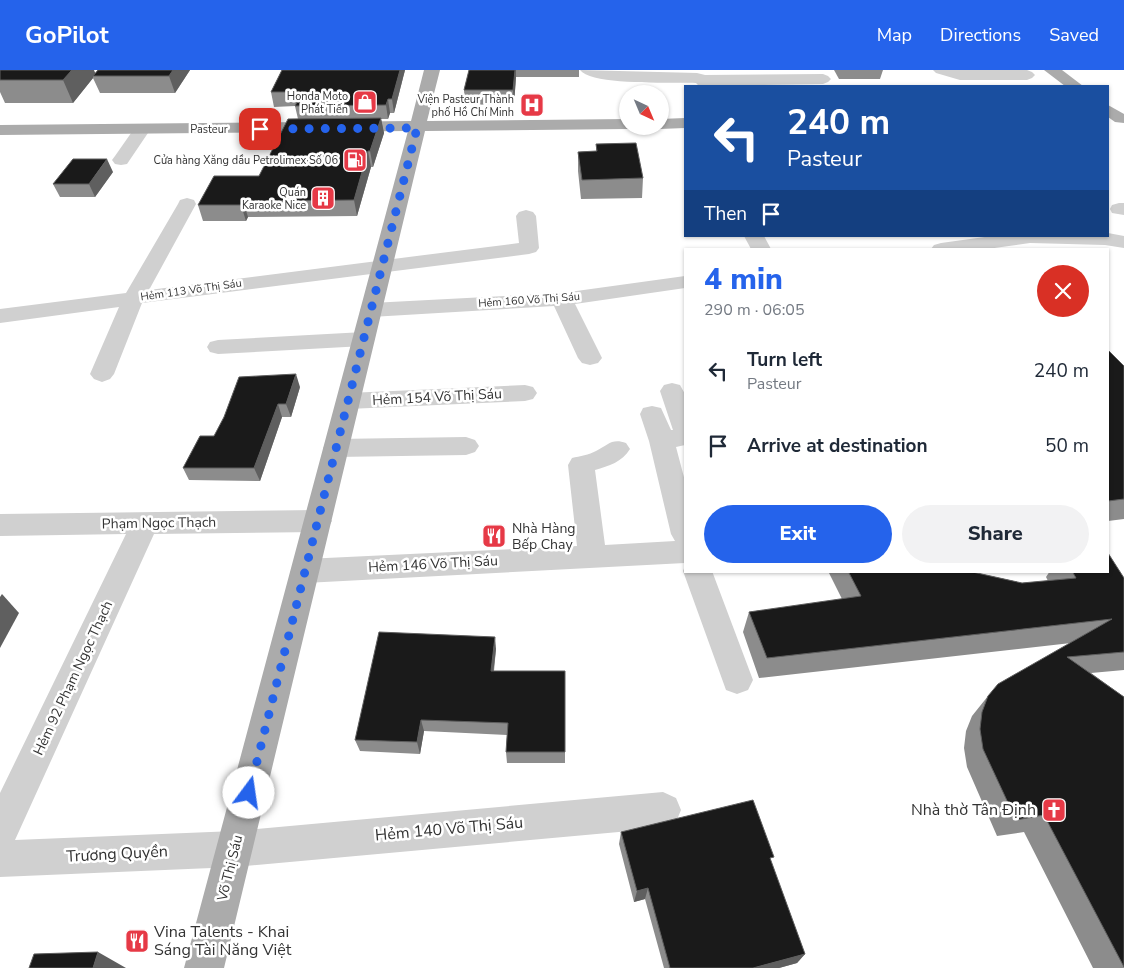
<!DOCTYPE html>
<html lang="en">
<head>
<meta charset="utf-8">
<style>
	:root { --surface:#fff; --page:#f2f2f3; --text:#1f2937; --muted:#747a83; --accent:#2563eb }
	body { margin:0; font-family:"Nunito Sans",sans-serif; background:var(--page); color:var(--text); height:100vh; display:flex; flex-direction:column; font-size:19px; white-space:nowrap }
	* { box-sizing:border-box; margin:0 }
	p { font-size:16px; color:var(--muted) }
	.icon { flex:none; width:28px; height:28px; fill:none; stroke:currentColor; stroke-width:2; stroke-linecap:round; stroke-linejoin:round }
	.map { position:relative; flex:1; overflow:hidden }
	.sheet { position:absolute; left:684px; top:178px; width:425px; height:325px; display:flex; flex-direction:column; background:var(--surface); border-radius:0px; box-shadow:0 1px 4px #0004 }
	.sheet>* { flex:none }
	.guide { position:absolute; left:684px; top:15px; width:425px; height:152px; border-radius:0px; box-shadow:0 1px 4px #0004; background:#1a4fa0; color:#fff; overflow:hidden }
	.needle { width:32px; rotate:136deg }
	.controls { position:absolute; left:619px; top:15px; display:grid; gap:10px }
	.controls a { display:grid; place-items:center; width:50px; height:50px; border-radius:50%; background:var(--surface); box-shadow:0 1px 4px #0004; font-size:25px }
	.pin { position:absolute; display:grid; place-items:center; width:42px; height:42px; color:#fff; margin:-21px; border-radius:10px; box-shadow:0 2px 8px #0006 }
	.me { position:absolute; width:55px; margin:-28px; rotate:14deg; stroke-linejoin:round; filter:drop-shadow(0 0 4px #0008) }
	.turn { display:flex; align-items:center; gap:18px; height:105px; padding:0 20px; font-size:22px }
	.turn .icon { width:65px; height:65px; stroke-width:2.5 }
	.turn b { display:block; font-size:35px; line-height:42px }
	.then { display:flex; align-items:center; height:48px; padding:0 20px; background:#0003; gap:10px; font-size:19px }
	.round { display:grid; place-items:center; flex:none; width:52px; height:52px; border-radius:26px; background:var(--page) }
	.overview { display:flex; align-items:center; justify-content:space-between; height:85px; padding:0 20px }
	h1 { font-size:30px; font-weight:800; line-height:38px; color:var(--accent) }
	.button { display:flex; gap:10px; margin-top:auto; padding:10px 20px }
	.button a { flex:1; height:58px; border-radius:30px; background:var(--accent); color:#fff; font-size:20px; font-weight:800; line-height:58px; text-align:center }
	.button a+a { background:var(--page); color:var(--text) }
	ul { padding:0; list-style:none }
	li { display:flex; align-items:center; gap:15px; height:75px; padding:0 20px }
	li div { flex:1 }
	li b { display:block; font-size:19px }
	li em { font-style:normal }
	header { display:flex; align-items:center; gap:30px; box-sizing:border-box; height:70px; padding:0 25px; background:var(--accent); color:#fff }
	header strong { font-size:24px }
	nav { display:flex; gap:28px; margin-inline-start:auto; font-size:18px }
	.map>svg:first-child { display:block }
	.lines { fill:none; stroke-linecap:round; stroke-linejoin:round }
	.minor { fill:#d0d0d0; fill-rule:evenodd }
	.major { fill:#ababab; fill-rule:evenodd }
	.tree { fill:#a2b095 }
	.wall { fill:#8c8c8c }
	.shaded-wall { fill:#5f5f5f }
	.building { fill:#1a1a1a; stroke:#5f5f5f }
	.route { stroke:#2563eb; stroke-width:9; stroke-dasharray:0 16.2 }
	.labels { text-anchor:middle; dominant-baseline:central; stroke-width:5; stroke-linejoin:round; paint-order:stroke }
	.far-poi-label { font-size:11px; fill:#333; stroke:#fff; text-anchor:end }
	.far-street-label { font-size:11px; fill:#333; stroke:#fff }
	.street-label { font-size:14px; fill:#333; stroke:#fff }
	.poi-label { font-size:14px; fill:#333; stroke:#fff; text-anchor:start }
	.near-poi-label { font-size:16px; fill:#333; stroke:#fff; text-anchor:end }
	.near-street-label { font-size:16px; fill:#333; stroke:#fff }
</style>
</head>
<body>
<header>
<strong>GoPilot</strong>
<nav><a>Map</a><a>Directions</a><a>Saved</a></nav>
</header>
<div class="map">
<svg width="1124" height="898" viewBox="0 0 1124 898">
	<rect width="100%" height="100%" fill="#fff"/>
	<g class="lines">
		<!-- minor -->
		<g class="minor">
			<path d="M 580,0 L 697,3 L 705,5 L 823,4 L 828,6 L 831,9 L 828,12 L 823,14 L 699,16 L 696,13 C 675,12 592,16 580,0 Z"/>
			<path d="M 933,0 L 1027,0 L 1032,2 L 1035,5 L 1032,8 L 1027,10 L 960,10 L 936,3 Z"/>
			<path d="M 142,55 L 148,56 L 150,60 L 127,94 L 121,95 L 115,94 L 112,90 L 115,86 L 136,56 Z"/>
			<path d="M 187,128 L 194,130 L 196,134 L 149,220 L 519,173 L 516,146 L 519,142 L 526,140 L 533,142 L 536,146 L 539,178 L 536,182 L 529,184 L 142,233 L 114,304 L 110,309 L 102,312 L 94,309 L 90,304 L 119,237 L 0,253 L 0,239 L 126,223 L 178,134 L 180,130 Z"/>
			<path d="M 1119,133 L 1124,133 L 1124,145 L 1112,143 L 1110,139 L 1112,135 Z"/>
			<path d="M 1108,163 L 1124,166 L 1124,178 L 1105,175 L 1030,173 L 987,179 L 931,179 L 934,175 L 941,173 L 992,166 L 1108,166 Z"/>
			<path d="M 744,166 L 764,166 L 771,179 L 751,179 Z"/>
			<path d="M 685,206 L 685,218 L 575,234 L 602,288 L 598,293 L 590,295 L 582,293 L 578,288 L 554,236 L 371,247 L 363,245 L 360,240 L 363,235 L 371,233 L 562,223 Z"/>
			<path d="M 364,262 L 372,264 L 375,269 L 372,274 L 364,276 L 218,284 L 210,282 L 207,277 L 210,272 L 218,270 Z"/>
			<path d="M 672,313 L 680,315 L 685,324 L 685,375 L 676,377 L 685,411 L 685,493 L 305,513 L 295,509 L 291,501 L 295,493 L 305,489 L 577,476 L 568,395 L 572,388 C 580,386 589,385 596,381 C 608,375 612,368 626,373 L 630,379 C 622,392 609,396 595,400 L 605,475 L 675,471 L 671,464 L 649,371 L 640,344 L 643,338 L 652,336 L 661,338 L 671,360 L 673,360 L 660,321 L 664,315 Z"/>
			<path d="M 525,315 L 533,317 L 537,323 L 533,329 L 525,331 L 348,339 L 339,337 L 336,331 L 339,325 L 348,323 Z"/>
			<path d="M 466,367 L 475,370 L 479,376 L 475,382 L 466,385 L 336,387 L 327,384 L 323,378 L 327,372 L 336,369 Z"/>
			<path d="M 318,440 L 328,444 L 332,451 L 328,458 L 318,462 L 154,464 L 15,770 L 235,761 L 663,722 L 676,728 L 681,740 L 676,752 L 663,758 L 235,797 L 0,807 L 0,723 L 126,464 L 0,466 L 0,444 Z"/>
			<path d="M 685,496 L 685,501 L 712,501 L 753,610 L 748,620 L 737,624 L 726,620 L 683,501 Z"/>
		</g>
		<!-- major -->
		<g class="major">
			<path d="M 424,0 L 440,0 L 427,51 L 628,49 L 628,56 L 635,56 L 628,59 L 425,61 L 224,898 L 184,898 L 408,61 L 0,65 L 0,55 L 411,51 Z"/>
			<path d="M 1044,0 L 1062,0 L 1083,16 L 1065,16 Z"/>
			<path d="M 1108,35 L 1124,44 L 1124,53 L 1115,52 L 1108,47 Z"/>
			<path d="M 685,48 L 685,58 L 660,59 L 653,56 L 660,56 L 660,49 Z"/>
		</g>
	</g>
	<!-- trees -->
	<circle class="tree" cx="252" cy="75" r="4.5"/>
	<!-- wall -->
	<g class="wall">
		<path d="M 0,0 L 95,3 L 190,0 L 175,23 L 100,23 L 93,8 L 73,33 L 5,33 L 0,22 Z"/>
		<path d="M 282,0 L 405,0 L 394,43 L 390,43 L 388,49 L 381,49 L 384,63 L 373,97 L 371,97 L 357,146 L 248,147 L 246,151 L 203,151 L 198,135 L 259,106 L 298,49 L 295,36 L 274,37 L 271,22 Z"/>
		<path d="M 469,0 L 579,0 L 579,7 L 516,7 L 514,34 L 465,35 L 464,20 Z"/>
		<path d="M 834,0 L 883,0 L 880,9 L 839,9 Z"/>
		<path d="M 596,74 L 643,108 L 642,128 L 581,129 L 578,101 L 578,82 L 596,81 Z"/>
		<path d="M 113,102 L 95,127 L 60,127 L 53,114 Z"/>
		<path d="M 1108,280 L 1124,296 L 1124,449 L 1108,451 Z"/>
		<path d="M 300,317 L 291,347 L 282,347 L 260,411 L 189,410 L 183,398 L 214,366 Z"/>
		<path d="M 828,501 L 968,501 L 1022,513 L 1048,511 L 1046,507 L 1050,501 L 1108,501 L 1124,508 L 1124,600 L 1091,603 L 1124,627 L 1124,898 L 1093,898 L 1024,762 L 997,766 L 967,697 L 964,678 L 966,661 L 972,646 L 988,626 L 1071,573 L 759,608 L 743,562 L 749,542 L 842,529 Z"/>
		<path d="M 496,579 L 494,601 L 565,601 L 565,693 L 507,693 L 506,682 L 507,665 L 424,661 L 420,684 L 360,681 L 355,670 Z"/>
		<path d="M 621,762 L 771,792 L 805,884 L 797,893 L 779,898 L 664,898 L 645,829 L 634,832 L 619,774 Z"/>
	</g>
	<!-- shaded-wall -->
	<g class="shaded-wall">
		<path d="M 72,0 L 94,0 L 96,5 L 93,6 L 93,8 L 73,33 L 63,10 Z"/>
		<path d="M 173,0 L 190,0 L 175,23 L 169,6 Z"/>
		<path d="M 400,0 L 405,0 L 394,43 L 392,29 Z"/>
		<path d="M 515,0 L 516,0 L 516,7 L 514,34 L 513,20 Z"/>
		<path d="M 388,29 L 390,43 L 388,49 L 386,35 Z"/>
		<path d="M 381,48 L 384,63 L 373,97 L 370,81 Z"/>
		<path d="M 368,81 L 371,97 L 357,146 L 354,130 Z"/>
		<path d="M 107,89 L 113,102 L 95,127 L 89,114 Z"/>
		<path d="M 243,131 L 248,147 L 246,151 L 241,135 Z"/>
		<path d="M 296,304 L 300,317 L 291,347 L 286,334 Z"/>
		<path d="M 278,334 L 282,347 L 260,411 L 254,398 Z"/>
		<path d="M 2,524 L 19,543 L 0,578 L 0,527 Z"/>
		<path d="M 495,567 L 496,579 L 492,613 L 491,601 Z"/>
		<path d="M 421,650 L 424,661 L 420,684 L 417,672 Z"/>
		<path d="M 648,818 L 645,829 L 634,832 L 637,821 Z"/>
		<path d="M 98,882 L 126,898 L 93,898 Z"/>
		<path d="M 805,884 L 797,893 L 779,898 L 753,898 Z"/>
	</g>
	<!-- building -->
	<g class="building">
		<path d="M 0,0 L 72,0 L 63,10 L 0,10 Z"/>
		<path d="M 98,0 L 173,0 L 169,6 L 93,6 Z"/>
		<path d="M 282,0 L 400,0 L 392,29 L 388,29 L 386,35 L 295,36 L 302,22 L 271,22 Z"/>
		<path d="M 469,0 L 515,0 L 513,20 L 464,20 Z"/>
		<path d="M 381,48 L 370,81 L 368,81 L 354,130 L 243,131 L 241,135 L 198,135 L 214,106 L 259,106 L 288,49 Z"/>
		<path d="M 636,73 L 643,108 L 582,110 L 578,82 L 597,81 L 596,74 Z"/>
		<path d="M 73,89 L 107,89 L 89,114 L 53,114 Z"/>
		<path d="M 1108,280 L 1124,296 L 1124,429 L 1108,431 Z"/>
		<path d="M 296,304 L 286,334 L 278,334 L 254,398 L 183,398 L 200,366 L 214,366 L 224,347 L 239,307 Z"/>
		<path d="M 1108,483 L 1124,508 L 1124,582 L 1067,587 L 1124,627 L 1124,897 L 1044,745 L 1016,750 L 983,679 L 980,659 L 982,642 L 988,626 L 998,614 L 1112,549 L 767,588 L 749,542 L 861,526 L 848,501 L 968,501 L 1022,513 L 1076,508 L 1072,501 L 1108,501 Z"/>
		<path d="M 379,562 L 495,567 L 491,601 L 565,601 L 565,682 L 506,682 L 508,653 L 421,650 L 417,672 L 355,670 Z"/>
		<path d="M 753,730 L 774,787 L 770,788 L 805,884 L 753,898 L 670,898 L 648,818 L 637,821 L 621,762 Z"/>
		<path d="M 98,882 L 93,898 L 29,898 L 34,884 Z"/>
	</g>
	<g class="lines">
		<!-- route -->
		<path class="route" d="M 249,723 L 417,58 L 260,59"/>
	</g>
	<!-- icons -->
	<defs>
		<g id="shop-square" transform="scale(1.25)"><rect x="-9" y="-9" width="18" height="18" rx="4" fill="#e63946" stroke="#fff"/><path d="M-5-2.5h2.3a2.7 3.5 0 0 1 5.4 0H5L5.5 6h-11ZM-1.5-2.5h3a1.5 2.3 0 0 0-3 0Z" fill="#fff"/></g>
		<g id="hospital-square" transform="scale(1.25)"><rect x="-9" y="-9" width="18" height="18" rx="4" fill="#e63946" stroke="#fff"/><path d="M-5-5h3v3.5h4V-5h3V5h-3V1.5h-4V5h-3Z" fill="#fff"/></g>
		<g id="fuel-square" transform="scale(1.25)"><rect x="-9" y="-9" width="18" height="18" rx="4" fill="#e63946" stroke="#fff"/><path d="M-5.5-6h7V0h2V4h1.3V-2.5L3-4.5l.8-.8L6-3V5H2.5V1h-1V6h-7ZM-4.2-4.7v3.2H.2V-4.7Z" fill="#fff"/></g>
		<g id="building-square" transform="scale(1.25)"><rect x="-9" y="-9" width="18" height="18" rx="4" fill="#e63946" stroke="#fff"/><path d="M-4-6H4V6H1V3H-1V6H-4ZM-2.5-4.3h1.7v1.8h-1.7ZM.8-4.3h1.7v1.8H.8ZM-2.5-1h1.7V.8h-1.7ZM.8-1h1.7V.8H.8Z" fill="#fff"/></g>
		<g id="restaurant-square" transform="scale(1.25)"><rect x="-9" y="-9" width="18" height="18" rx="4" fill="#e63946" stroke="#fff"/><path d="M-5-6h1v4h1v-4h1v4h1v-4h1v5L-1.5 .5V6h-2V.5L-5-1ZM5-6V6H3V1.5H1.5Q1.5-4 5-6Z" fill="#fff"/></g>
		<g id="church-square" transform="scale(1.25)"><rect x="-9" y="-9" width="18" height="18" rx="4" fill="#e63946" stroke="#fff"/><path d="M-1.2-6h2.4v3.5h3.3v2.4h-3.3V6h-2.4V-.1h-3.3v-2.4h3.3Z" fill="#fff"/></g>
	</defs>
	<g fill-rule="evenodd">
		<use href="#shop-square" x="365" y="32"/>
		<use href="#hospital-square" x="532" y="35"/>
		<use href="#fuel-square" x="355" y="90"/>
		<use href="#building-square" x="323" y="128"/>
		<use href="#restaurant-square" x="494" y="466"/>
		<use href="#church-square" x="1054" y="740"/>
		<use href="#restaurant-square" x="137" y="871"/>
	</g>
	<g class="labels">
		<!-- far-poi labels -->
		<g class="far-poi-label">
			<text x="348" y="26">Honda Moto<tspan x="348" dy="13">Phát Tiến</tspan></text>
			<text x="514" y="29">Viện Pasteur Thành<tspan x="514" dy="13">phố Hồ Chí Minh</tspan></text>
			<text x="338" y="90">Cửa hàng Xăng dầu Petrolimex Số 06</text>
			<text x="306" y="122">Quán<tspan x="306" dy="13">Karaoke Nice</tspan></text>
		</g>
		<!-- far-street labels -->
		<g class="far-street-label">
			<text x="209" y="59">Pasteur</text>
			<text transform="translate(191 220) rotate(-8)">Hẻm 113 Võ Thị Sáu</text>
			<text transform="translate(529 230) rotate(-4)">Hẻm 160 Võ Thị Sáu</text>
		</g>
		<!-- street labels -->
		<g class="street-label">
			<text transform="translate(437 327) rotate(-3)">Hẻm 154 Võ Thị Sáu</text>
			<text transform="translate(159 453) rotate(-1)">Phạm Ngọc Thạch</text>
			<text transform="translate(433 494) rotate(-3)">Hẻm 146 Võ Thị Sáu</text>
			<text transform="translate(73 608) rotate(-65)">Hẻm 92 Phạm Ngọc Thạch</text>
			<text transform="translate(230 798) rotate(-76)">Võ Thị Sáu</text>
		</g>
		<!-- poi labels -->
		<g class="poi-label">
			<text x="512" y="458">Nhà Hàng<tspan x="512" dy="16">Bếp Chay</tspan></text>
		</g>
		<!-- near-poi labels -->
		<g class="near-poi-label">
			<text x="1036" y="740">Nhà thờ Tân Định</text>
			<text x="154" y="862" text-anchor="start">Vina Talents - Khai<tspan x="154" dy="18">Sáng Tài Năng Việt</tspan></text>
		</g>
		<!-- near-street labels -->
		<g class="near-street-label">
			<text transform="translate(449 759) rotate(-5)">Hẻm 140 Võ Thị Sáu</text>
			<text transform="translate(117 784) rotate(-3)">Trương Quyền</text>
		</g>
	</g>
</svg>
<div class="controls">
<a><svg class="needle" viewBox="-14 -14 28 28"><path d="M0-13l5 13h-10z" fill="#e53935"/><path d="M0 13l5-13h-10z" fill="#747a83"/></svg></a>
</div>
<div class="pin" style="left:260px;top:59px;background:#d93025"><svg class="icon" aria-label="arrive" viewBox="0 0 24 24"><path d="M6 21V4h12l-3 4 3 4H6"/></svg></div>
<svg class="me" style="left:249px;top:723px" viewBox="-20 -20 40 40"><circle r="19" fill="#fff"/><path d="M0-13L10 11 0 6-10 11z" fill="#2563eb"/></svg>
<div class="guide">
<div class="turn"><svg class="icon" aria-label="left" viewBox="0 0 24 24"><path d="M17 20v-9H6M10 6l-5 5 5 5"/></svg><div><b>240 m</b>Pasteur</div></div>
<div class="then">Then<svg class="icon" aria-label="arrive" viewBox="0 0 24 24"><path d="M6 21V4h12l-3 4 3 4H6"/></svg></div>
</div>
<section class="sheet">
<div class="overview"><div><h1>4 min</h1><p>290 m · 06:05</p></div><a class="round" style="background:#d93025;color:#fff"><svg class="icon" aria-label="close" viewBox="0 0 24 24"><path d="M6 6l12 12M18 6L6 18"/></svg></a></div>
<ul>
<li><svg class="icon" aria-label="left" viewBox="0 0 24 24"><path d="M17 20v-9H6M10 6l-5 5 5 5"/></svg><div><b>Turn left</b><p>Pasteur</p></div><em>240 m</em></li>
<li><svg class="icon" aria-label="arrive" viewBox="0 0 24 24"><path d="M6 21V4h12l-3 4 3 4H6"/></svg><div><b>Arrive at destination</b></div><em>50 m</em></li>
</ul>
<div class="button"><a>Exit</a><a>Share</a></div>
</section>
</div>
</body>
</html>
